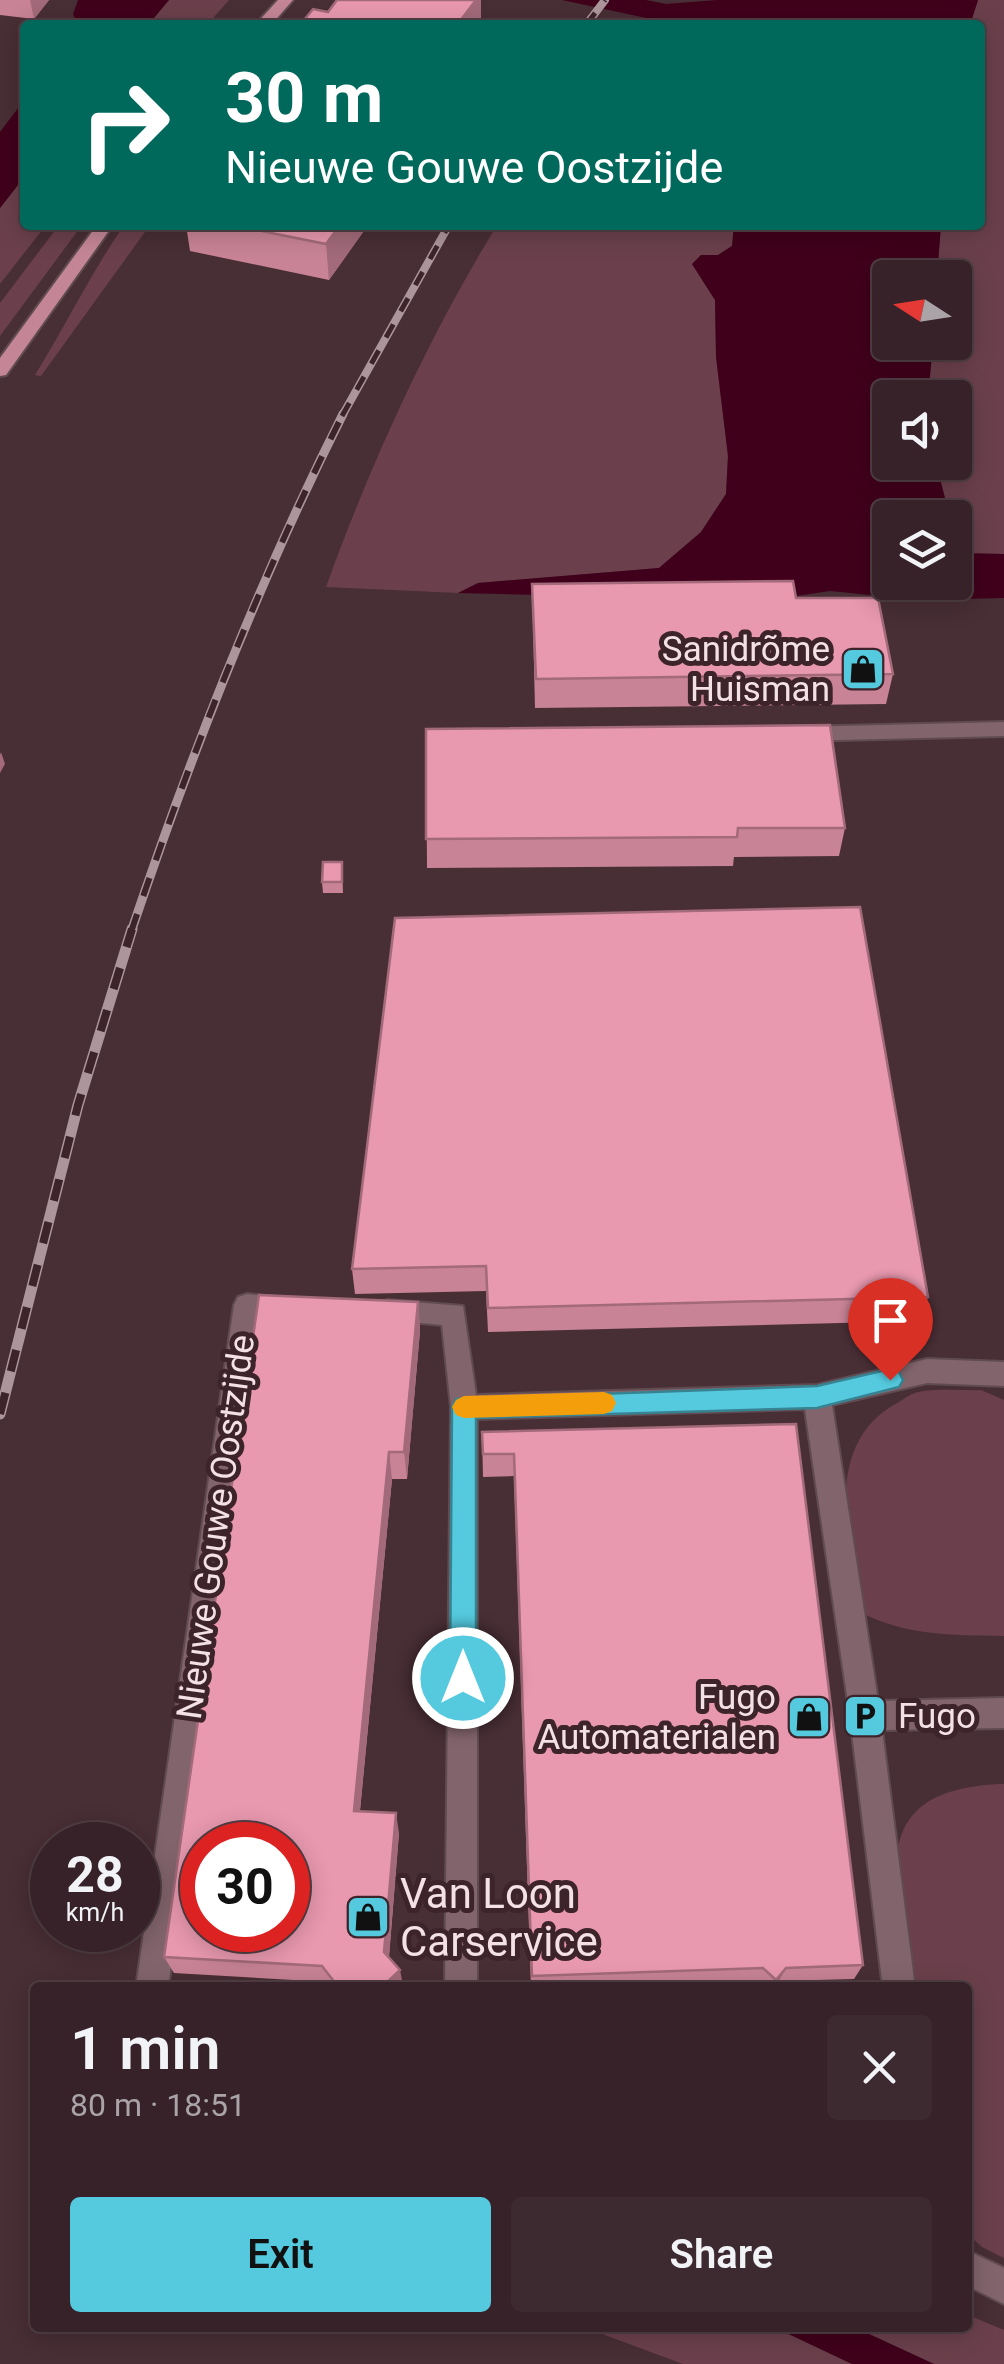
<!DOCTYPE html>
<html lang="en">
<head>
<meta charset="utf-8">
<style>
	:root { --surface:#362228; --page:#3d2a30; --text:#f1f3f6; --muted:#aaa4a8; --line:#503f45; --accent:#55cadf }
	body { margin:0; font-family:Roboto,sans-serif; background:var(--page); color:var(--text); height:100vh; display:flex; flex-direction:column; font-size:38px; white-space:nowrap }
	* { box-sizing:border-box; margin:0 }
	p { font-size:32px; color:var(--muted) }
	.icon { flex:none; width:55px; height:55px; fill:none; stroke:currentColor; stroke-width:2; stroke-linecap:round; stroke-linejoin:round }
	.map { position:relative; flex:1; overflow:hidden }
	.sheet { position:absolute; left:30px; top:1982px; width:942px; height:350px; display:flex; flex-direction:column; background:var(--surface); border-radius:10px; box-shadow:0 5px 25px #0003,0 0 0 2px var(--line) }
	.sheet>* { flex:none }
	.guide { position:absolute; left:20px; top:20px; width:965px; height:210px; border-radius:10px; box-shadow:0 5px 25px #0003,0 0 0 2px var(--line); background:#00695c; color:#fff; overflow:hidden }
	.needle { width:65px; rotate:282deg }
	.controls { position:absolute; left:872px; top:260px; display:grid; gap:20px }
	.controls a { display:grid; place-items:center; width:100px; height:100px; border-radius:10px; background:var(--surface); box-shadow:0 5px 25px #0003,0 0 0 2px var(--line); font-size:50px }
	.speed { position:absolute; left:30px; top:1822px; display:flex; gap:20px; font-size:50px; font-weight:700; text-align:center }
	.speed>* { display:grid; place-content:center; width:130px; height:130px; border-radius:50%; background:var(--surface); box-shadow:0 5px 25px #0003,0 0 0 2px var(--line); line-height:1 }
	.speed small { font-size:25px; font-weight:400 }
	.speed .limit { border:15px solid #d22; background:#fff; color:#111 }
	.pin { position:absolute; display:grid; place-items:center; width:85px; height:85px; color:#fff; margin:-102px -42px; border-radius:50% 50% 50% 0; rotate:-45deg; box-shadow:0 0 10px #0007 }
	.pin .icon { rotate:45deg }
	.me { position:absolute; width:110px; margin:-55px; rotate:0deg; stroke-linejoin:round; filter:drop-shadow(0 0 8px #0008) }
	.turn { display:flex; align-items:center; gap:35px; height:210px; padding:0 40px; font-size:45px }
	.turn .icon { width:130px; height:130px; stroke-width:2.5 }
	.turn b { display:block; font-size:70px; line-height:85px }
	.round { display:grid; place-items:center; flex:none; width:105px; height:105px; border-radius:10px; background:var(--page) }
	.overview { display:flex; align-items:center; justify-content:space-between; height:170px; padding:0 40px }
	h1 { font-size:60px; font-weight:600; line-height:75px }
	.button { display:flex; gap:20px; margin-top:auto; padding:20px 40px }
	.button a { flex:1; height:115px; border-radius:10px; background:var(--accent); color:#111; font-size:40px; font-weight:600; line-height:115px; text-align:center }
	.button a+a { background:var(--page); color:var(--text) }
	.map>svg:first-child { display:block }
	.green { fill:#6b404c }
	.water { fill:#40001b }
	.lines { fill:none; stroke-linecap:round; stroke-linejoin:round }
	.minor-casing { stroke:#604b51; stroke-width:4 }
	.major-casing { stroke:#604b51; stroke-width:4 }
	.minor { fill:#82646c; fill-rule:evenodd }
	.major { fill:#c48697; fill-rule:evenodd }
	.rail-far2-casing { stroke:#ac969c; stroke-width:8 }
	.rail-far1-casing { stroke:#ac969c; stroke-width:9 }
	.rail-casing { stroke:#ac969c; stroke-width:11 }
	.rail-far2 { stroke:#3d242b; stroke-width:5; stroke-dasharray:15; stroke-linecap:butt }
	.rail-far1 { stroke:#3d242b; stroke-width:6; stroke-dasharray:19; stroke-linecap:butt }
	.rail { stroke:#3d242b; stroke-width:8; stroke-dasharray:22; stroke-linecap:butt }
	.wall { fill:#c88396 }
	.shaded-wall { fill:#a26a7a }
	.building { fill:#e898af; stroke:#a26a7a; stroke-width:2.5; fill-rule:evenodd }
	.route { fill:#55cadf; stroke:#378391; stroke-width:2.5 }
	.slow { fill:#f59e0b }
	.labels { text-anchor:middle; dominant-baseline:central; stroke-width:10; stroke-linejoin:round; paint-order:stroke }
	.poi-label { font-size:35px; fill:#f3e1e5; stroke:#3d242b; text-anchor:end }
	.street-label { font-size:35px; fill:#f3e1e5; stroke:#3d242b }
	.near-poi-label { font-size:42px; fill:#f3e1e5; stroke:#3d242b; text-anchor:start }
</style>
</head>
<body>
<div class="map">
<svg width="1004" height="2364" viewBox="0 0 1004 2364">
	<rect width="100%" height="100%" fill="#482e35"/>
	<!-- green -->
	<g class="green">
		<path d="M 169,0 L 229,0 L 207,25 L 148,25 Z"/>
		<path d="M 978,0 L 1004,0 L 1004,554 L 955,553 L 955,518 L 946,517 L 948,510 L 936,463 L 955,462 L 955,398 L 928,398 L 933,343 L 955,342 L 955,278 L 937,277 L 941,225 L 980,225 L 980,25 L 970,25 Z"/>
		<path d="M 25,176 L 25,225 L 46,225 L 0,284 L 0,208 Z"/>
		<path d="M 59,225 L 82,225 L 0,336 L 0,303 Z"/>
		<path d="M 124,225 L 150,225 L 41,376 L 35,375 C 66,325 91,273 124,225 Z"/>
		<path d="M 497,225 L 734,225 L 732,246 L 718,255 L 701,255 L 692,264 L 715,300 L 716,357 L 728,456 L 726,494 L 701,532 L 659,568 L 478,583 L 458,593 L 326,587 C 372,460 427,340 497,225 Z"/>
		<path d="M 981,1390 L 1004,1400 L 1004,1636 C 951,1635 905,1636 858,1611 C 848,1541 821,1442 899,1402 C 905,1398 912,1393 919,1392 C 938,1388 962,1391 981,1390 Z"/>
		<path d="M 1004,1784 L 1004,2258 L 982,2247 L 968,2234 L 968,1988 L 911,1987 C 898,1886 858,1788 1004,1784 Z"/>
		<path d="M 968,2315 L 1004,2330 L 1004,2364 L 934,2364 L 856,2328 L 968,2328 Z"/>
		<path d="M 586,2328 L 776,2328 L 852,2364 L 683,2364 Z"/>
	</g>
	<!-- water -->
	<g class="water">
		<path d="M 78,0 L 169,0 L 148,25 L 78,25 L 73,14 Z"/>
		<path d="M 562,0 L 646,0 L 666,4 L 717,0 L 978,0 L 970,25 L 679,25 Z"/>
		<path d="M 25,99 L 25,176 L 0,208 L 0,132 Z"/>
		<path d="M 734,225 L 941,225 L 937,277 L 890,278 L 890,342 L 933,343 L 928,397 L 890,398 L 890,462 L 936,463 L 948,510 L 946,517 L 890,518 L 890,582 L 955,582 L 955,553 L 1004,554 L 1004,598 L 921,600 L 830,591 L 769,600 L 458,593 L 478,583 L 659,568 L 701,532 L 726,494 L 728,456 L 716,357 L 715,300 L 692,264 L 701,255 L 718,255 L 732,246 Z"/>
		<path d="M 776,2328 L 856,2328 L 934,2364 L 852,2364 Z"/>
	</g>
	<g class="lines">
		<!-- minor casing -->
		<g class="minor-casing">
			<g id="minor">
				<path d="M 1004,722 L 1004,736 L 799,741 L 788,734 L 799,727 Z"/>
				<path d="M 247,1294 L 297,1299 L 301,1307 L 297,1315 L 258,1317 L 168,1988 L 136,1988 L 234,1305 L 238,1297 Z"/>
				<path d="M 388,1300 L 463,1306 L 476,1395 L 817,1385 L 927,1359 L 1004,1362 L 1004,1386 L 927,1383 L 832,1405 L 878,1701 L 1004,1698 L 1004,1728 L 882,1730 L 915,1988 L 883,1988 L 850,1716 L 805,1409 L 477,1419 L 477,1988 L 445,1988 L 451,1407 L 442,1325 L 379,1319 L 375,1311 L 379,1303 Z"/>
				<path d="M 968,2251 L 1004,2268 L 1004,2304 L 968,2286 Z"/>
			</g>
		</g>
		<!-- major casing -->
		<g class="major-casing">
			<g id="major">
				<path d="M 278,0 L 293,0 L 271,25 L 255,25 Z"/>
				<path d="M 97,225 L 113,225 L 6,375 L 0,376 L 0,358 Z"/>
			</g>
		</g>
		<!-- minor -->
		<use href="#minor" class="minor"/>
		<!-- major -->
		<use href="#major" class="major"/>
		<!-- rail-far2 casing -->
		<g class="rail-far2-casing">
			<g id="rail-far2">
				<path d="M 586,25 L 605,0"/>
				<path d="M 342,416 L 449,225"/>
			</g>
		</g>
		<!-- rail-far1 casing -->
		<g class="rail-far1-casing">
			<path id="rail-far1" d="M 131,932 C 191,754 259,581 343,414"/>
		</g>
		<!-- rail casing -->
		<g class="rail-casing">
			<path id="rail" d="M 0,1414 L 78,1105 L 132,929"/>
		</g>
		<!-- rail-far2 -->
		<use href="#rail-far2" class="rail-far2"/>
		<!-- rail-far1 -->
		<use href="#rail-far1" class="rail-far1"/>
		<!-- rail -->
		<use href="#rail" class="rail"/>
	</g>
	<!-- wall -->
	<g class="wall">
		<path d="M 0,0 L 49,0 L 34,19 L 0,15 Z"/>
		<path d="M 186,225 L 368,225 L 329,280 L 190,251 Z"/>
		<path d="M 532,584 L 796,598 L 893,674 L 886,704 L 535,708 Z"/>
		<path d="M 426,729 L 845,828 L 839,856 L 734,857 L 733,866 L 427,868 Z"/>
		<path d="M 342,862 L 343,893 L 323,893 L 322,882 Z"/>
		<path d="M 395,918 L 928,1297 L 920,1321 L 488,1332 L 486,1291 L 355,1294 L 352,1269 Z"/>
		<path d="M 418,1302 L 420,1331 L 407,1479 L 392,1479 L 360,1811 L 399,1833 L 389,1957 L 403,1985 L 401,1988 L 332,1988 L 328,1982 L 174,1973 L 164,1957 Z"/>
		<path d="M 796,1424 L 863,1965 L 854,1979 L 779,1981 L 773,1988 L 763,1988 L 757,1982 L 579,1988 L 531,1988 L 514,1476 L 483,1477 L 482,1432 Z"/>
	</g>
	<!-- shaded-wall -->
	<g class="shaded-wall">
		<path d="M 30,0 L 49,0 L 34,19 Z"/>
		<path d="M 476,0 L 481,0 L 481,25 L 457,25 Z"/>
		<path d="M 340,225 L 368,225 L 329,280 L 326,244 Z"/>
		<path d="M 1,752 L 5,764 L 0,773 L 0,755 Z"/>
		<path d="M 418,1302 L 420,1331 L 407,1479 L 404,1452 Z"/>
		<path d="M 389,1452 L 392,1479 L 358,1830 L 354,1811 Z"/>
		<path d="M 396,1813 L 399,1833 L 388,1968 L 384,1952 Z"/>
		<path d="M 786,1968 L 779,1981 L 772,1988 L 776,1980 Z"/>
		<path d="M 400,1970 L 403,1985 L 401,1988 L 381,1988 Z"/>
	</g>
	<!-- building -->
	<g class="building">
		<path d="M 337,0 L 476,0 L 457,25 L 300,25 L 313,9 L 328,12 Z"/>
		<path d="M 232,225 L 340,225 L 326,244 Z"/>
		<path d="M 793,581 L 796,598 L 878,598 L 893,674 L 536,679 L 532,584 Z"/>
		<path d="M 830,725 L 845,828 L 738,828 L 737,837 L 426,839 L 426,729 Z"/>
		<path d="M 323,862 L 342,862 L 342,882 L 322,882 Z"/>
		<path d="M 860,907 L 928,1297 L 488,1308 L 486,1266 L 352,1269 L 395,918 Z"/>
		<path d="M 259,1295 L 418,1302 L 404,1452 L 389,1452 L 354,1811 L 396,1813 L 384,1952 L 400,1970 L 381,1988 L 339,1988 L 322,1966 L 164,1957 ZM 202,1845 L 288,1845 L 288,1930 L 202,1930 Z"/>
		<path d="M 796,1424 L 863,1965 L 786,1968 L 776,1980 L 763,1968 L 532,1976 L 514,1454 L 483,1454 L 482,1432 Z"/>
	</g>
	<!-- route -->
	<path class="route" d="M 890,1369 L 899,1372 L 903,1380 L 899,1387 L 817,1408 L 476,1418 L 476,1678 L 472,1687 L 463,1691 L 454,1687 L 450,1678 L 452,1407 L 456,1399 L 817,1386 Z"/>
	<!-- slow -->
	<path class="slow" d="M 604,1392 L 612,1395 L 616,1403 L 612,1411 L 604,1414 L 464,1418 L 456,1415 L 452,1407 L 456,1400 L 464,1396 Z"/>
	<!-- icons -->
	<defs>
		<g id="shop-square" transform="scale(2.25)"><rect x="-9" y="-9" width="18" height="18" rx="4" fill="#55cadf" stroke="#3d242b"/><path d="M-5-2.5h2.3a2.7 3.5 0 0 1 5.4 0H5L5.5 6h-11ZM-1.5-2.5h3a1.5 2.3 0 0 0-3 0Z" fill="#111"/></g>
		<g id="parking-square" transform="scale(2.25)"><rect x="-9" y="-9" width="18" height="18" rx="4" fill="#55cadf" stroke="#3d242b"/><path d="M-3.5-5.5H1a3.5 3.5 0 0 1 0 7H-1V5.5H-3.5ZM-1-3.4V-.6H.8a1.4 1.4 0 0 0 0-2.8Z" fill="#111"/></g>
	</defs>
	<g fill-rule="evenodd">
		<use href="#shop-square" x="863" y="669"/>
		<use href="#parking-square" x="865" y="1716"/>
		<use href="#shop-square" x="809" y="1717"/>
		<use href="#shop-square" x="368" y="1917"/>
	</g>
	<g class="labels">
		<!-- poi labels -->
		<g class="poi-label">
			<text x="830" y="649">Sanidrõme<tspan x="830" dy="40">Huisman</tspan></text>
			<text x="776" y="1697">Fugo<tspan x="776" dy="40">Automaterialen</tspan></text>
			<text x="898" y="1716" text-anchor="start">Fugo</text>
		</g>
		<!-- street labels -->
		<g class="street-label">
			<text transform="translate(216 1527) rotate(-82)">Nieuwe Gouwe Oostzijde</text>
		</g>
		<!-- near-poi labels -->
		<g class="near-poi-label">
			<text x="400" y="1893">Van Loon<tspan x="400" dy="48">Carservice</tspan></text>
		</g>
	</g>
</svg>
<div class="controls">
<a><svg class="needle" viewBox="-14 -14 28 28"><path d="M0-13l5 13h-10z" fill="#e53935"/><path d="M0 13l5-13h-10z" fill="#aaa4a8"/></svg></a>
<a><svg class="icon" aria-label="sound" viewBox="0 0 24 24"><path d="M4 9h4l5-4v14l-5-4H4zM17 9q2 3 0 6"/></svg></a>
<a><svg class="icon" aria-label="layers" viewBox="0 0 24 24"><path d="M12 4l9 5-9 5-9-5zM3 14l9 5 9-5"/></svg></a>
</div>
<div class="speed"><div>28<small>km/h</small></div><div class="limit">30</div></div>
<div class="pin" style="left:890px;top:1380px;background:#d93025"><svg class="icon" aria-label="arrive" viewBox="0 0 24 24"><path d="M6 21V4h12l-3 4 3 4H6"/></svg></div>
<svg class="me" style="left:463px;top:1678px" viewBox="-20 -20 40 40"><circle r="17" fill="#55cadf" stroke="#fff" stroke-width="3"/><path d="M0-11L8 9 0 5-8 9z" fill="#fff"/></svg>
<div class="guide">
<div class="turn"><svg class="icon" aria-label="right" viewBox="0 0 24 24"><path d="M7 20v-9h11M14 6l5 5-5 5"/></svg><div><b>30 m</b>Nieuwe Gouwe Oostzijde</div></div>
</div>
<section class="sheet">
<div class="overview"><div><h1>1 min</h1><p>80 m · 18:51</p></div><a class="round"><svg class="icon" aria-label="close" viewBox="0 0 24 24"><path d="M6 6l12 12M18 6L6 18"/></svg></a></div>
<div class="button"><a>Exit</a><a>Share</a></div>
</section>
</div>
</body>
</html>
